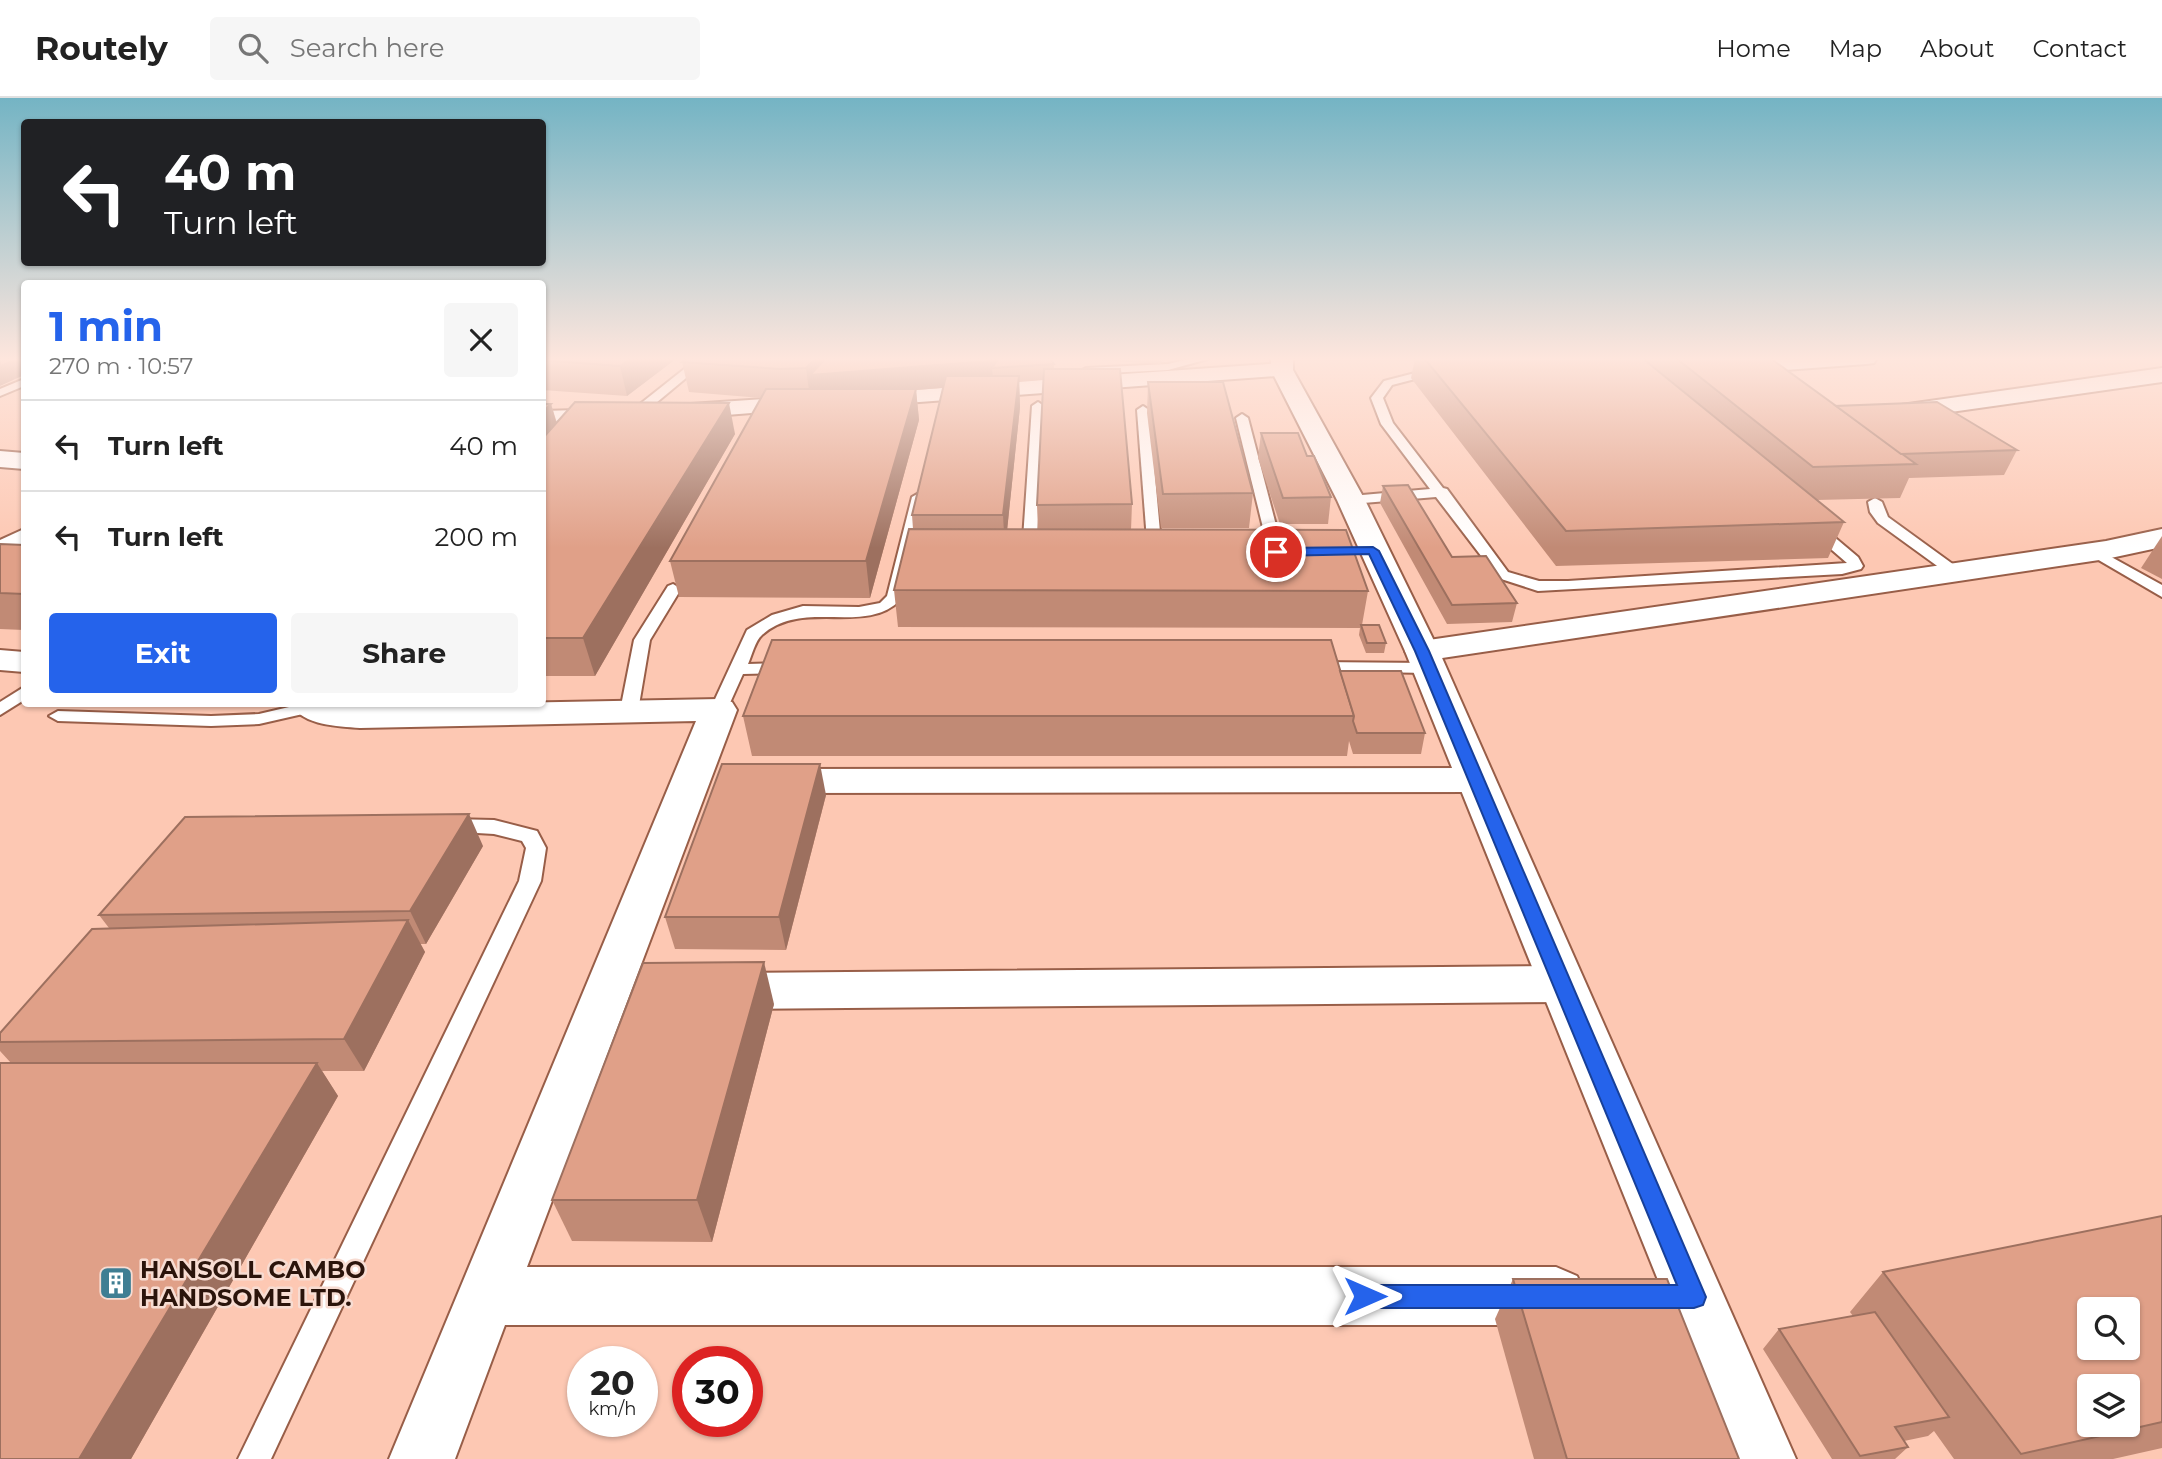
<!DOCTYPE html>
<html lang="en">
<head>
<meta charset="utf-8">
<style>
	:root { --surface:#fff; --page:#f6f6f6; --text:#222; --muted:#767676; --line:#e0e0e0; --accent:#2563eb }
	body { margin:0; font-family:Montserrat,sans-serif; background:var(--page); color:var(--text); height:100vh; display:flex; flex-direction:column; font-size:26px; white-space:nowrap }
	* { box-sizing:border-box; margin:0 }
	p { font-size:23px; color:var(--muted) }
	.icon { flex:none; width:38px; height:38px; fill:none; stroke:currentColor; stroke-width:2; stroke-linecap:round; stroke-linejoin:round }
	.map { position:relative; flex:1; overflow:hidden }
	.details { position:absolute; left:21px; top:182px; width:525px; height:427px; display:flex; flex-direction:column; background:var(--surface); border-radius:7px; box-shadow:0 2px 5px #0004 }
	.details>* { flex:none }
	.top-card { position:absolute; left:21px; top:21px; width:525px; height:147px; border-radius:7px; box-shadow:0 2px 5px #0004; background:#202124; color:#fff; overflow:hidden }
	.controls { position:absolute; left:2077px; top:1199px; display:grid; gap:14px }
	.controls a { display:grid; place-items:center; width:63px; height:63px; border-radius:7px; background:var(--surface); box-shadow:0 2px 5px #0004; font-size:35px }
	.speed { position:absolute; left:567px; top:1248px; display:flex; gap:14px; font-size:35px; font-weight:700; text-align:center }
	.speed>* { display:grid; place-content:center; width:91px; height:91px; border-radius:50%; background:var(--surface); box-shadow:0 2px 5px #0004; line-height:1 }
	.speed small { font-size:18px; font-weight:400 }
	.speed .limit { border:10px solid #d22; background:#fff; color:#111 }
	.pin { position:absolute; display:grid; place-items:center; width:60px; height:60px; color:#fff; margin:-30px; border:4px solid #fff; border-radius:50%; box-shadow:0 2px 7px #0007 }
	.me { position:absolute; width:77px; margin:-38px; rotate:90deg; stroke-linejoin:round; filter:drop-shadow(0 0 5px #0008) }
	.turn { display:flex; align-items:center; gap:24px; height:147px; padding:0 28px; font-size:32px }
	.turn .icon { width:91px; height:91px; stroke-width:2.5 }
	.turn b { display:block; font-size:49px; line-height:60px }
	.round { display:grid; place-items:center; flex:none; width:74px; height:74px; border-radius:7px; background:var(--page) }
	.head { display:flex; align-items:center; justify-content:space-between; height:119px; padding:0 28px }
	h1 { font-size:42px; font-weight:700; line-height:52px; color:var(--accent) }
	.action { display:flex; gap:14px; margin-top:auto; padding:14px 28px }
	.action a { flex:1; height:80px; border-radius:7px; background:var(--accent); color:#fff; font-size:28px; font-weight:700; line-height:80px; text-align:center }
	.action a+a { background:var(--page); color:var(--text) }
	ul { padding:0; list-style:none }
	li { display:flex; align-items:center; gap:21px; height:91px; padding:0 28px; border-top:2px solid var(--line) }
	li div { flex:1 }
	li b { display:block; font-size:26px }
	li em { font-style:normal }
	header { display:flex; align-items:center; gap:42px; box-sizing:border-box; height:98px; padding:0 35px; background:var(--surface); border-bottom:2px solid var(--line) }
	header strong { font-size:33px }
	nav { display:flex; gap:38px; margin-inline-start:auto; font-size:24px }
	.search { width:490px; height:63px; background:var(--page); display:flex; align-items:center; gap:18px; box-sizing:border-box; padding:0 24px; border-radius:7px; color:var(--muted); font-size:26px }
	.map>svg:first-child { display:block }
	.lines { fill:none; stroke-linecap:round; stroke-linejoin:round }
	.service-casing { stroke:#985e48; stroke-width:4 }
	.minor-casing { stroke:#985e48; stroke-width:4 }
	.tertiary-casing { stroke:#985e48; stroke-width:4 }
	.service { fill:#fff; fill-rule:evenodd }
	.minor { fill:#fff; fill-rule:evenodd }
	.tertiary { fill:#fff; fill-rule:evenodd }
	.wall { fill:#c18a75; fill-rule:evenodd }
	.shaded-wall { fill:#9d705f }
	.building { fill:#e0a088; stroke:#9d705f; stroke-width:2; fill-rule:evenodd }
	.route { fill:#2563eb; stroke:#184099; stroke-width:2 }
	.labels { text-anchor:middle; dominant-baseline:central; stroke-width:5; stroke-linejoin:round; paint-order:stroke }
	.near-poi-label { font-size:24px; font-weight:bold; fill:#2b140b; stroke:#f7dcd2; text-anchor:start }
</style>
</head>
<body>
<header>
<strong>Routely</strong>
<div class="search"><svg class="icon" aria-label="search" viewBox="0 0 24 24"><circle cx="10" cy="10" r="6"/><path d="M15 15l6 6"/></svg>Search here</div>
<nav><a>Home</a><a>Map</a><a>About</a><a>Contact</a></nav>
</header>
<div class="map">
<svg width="2162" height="1361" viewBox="0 0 2162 1361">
	<rect width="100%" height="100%" fill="#fdc8b3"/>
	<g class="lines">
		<!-- service casing -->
		<g class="service-casing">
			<g id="service">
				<path d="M 698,260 L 710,260 L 638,320 L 630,320 L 630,314 Z"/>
				<path d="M 1193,260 L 1208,261 L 1168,272 L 1086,276 L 1080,273 L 1086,270 L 1168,266 Z"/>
				<path d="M 1622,268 L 1635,271 L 1858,459 L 1863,468 L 1861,471 L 1842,476 L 1538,493 L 1498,480 L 1436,399 L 1351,406 L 1344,402 L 1351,398 L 1430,391 L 1381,326 L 1371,300 L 1384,283 L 1419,274 ZM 1622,274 L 1627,275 L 1847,465 L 1568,483 L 1539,483 L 1508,474 L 1447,391 L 1443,390 L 1393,325 L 1383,300 L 1392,287 L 1419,280 Z"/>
				<path d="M 24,281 L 24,288 L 0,298 L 0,291 Z"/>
				<path d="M 1038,304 L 1044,308 L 1037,440 L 1048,452 L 1041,456 L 1036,455 L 1023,441 L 1032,308 Z"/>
				<path d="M 1143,308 L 1149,312 L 1162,456 L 1155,460 L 1148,456 L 1137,312 Z"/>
				<path d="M 1242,316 L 1248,320 L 1283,454 L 1281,457 L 1271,457 L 1269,454 L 1236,320 Z"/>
				<path d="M 919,395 L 926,399 L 900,502 C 865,538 803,500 762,537 C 755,543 752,557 748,566 L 788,565 L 797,570 L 788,575 L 743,576 L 725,616 L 713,616 L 710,612 L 747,532 L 772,517 L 803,508 L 859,509 L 880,505 L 887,498 L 912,399 Z"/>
				<path d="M 1875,400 L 1882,404 L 1888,419 L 1961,472 L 1964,475 L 1961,478 L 1951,478 L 1878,425 L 1870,414 L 1868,404 Z"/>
				<path d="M 2095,450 L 2162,487 L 2162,499 L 2090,457 L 2088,454 Z"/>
				<path d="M 673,486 L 681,491 L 650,542 L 638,613 L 635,617 L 623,617 L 620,613 L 634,542 L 668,488 Z"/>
				<path d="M 1315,564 L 1429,565 L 1438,570 L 1429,575 L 1309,573 L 1306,569 Z"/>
				<path d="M 24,589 L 24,602 L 0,617 L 0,604 Z"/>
				<path d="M 302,606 L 316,606 L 319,609 L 316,613 L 259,626 L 211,628 L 58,623 L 49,618 L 58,613 L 211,618 L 259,616 Z"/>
				<path d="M 450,721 L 494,722 L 537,733 L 546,750 L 541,783 L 271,1361 L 238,1361 L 519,783 L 526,750 L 522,743 L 494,736 L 443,733 L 440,728 L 443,723 Z"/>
			</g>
		</g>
		<!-- minor casing -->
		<g class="minor-casing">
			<g id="minor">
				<path d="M 1766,260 L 1877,260 L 1874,265 L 1866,266 L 1759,274 L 1751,272 L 1748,267 L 1751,262 Z"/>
				<path d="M 1282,265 L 1290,267 L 1293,272 L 1290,277 L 865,308 L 857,306 L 853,301 L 857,296 L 865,294 Z"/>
				<path d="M 2162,270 L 2162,284 L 1894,322 L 1886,320 L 1882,315 L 1886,310 L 1894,308 Z"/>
				<path d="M 808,298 L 816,300 L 820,305 L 816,310 L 676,321 L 668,319 L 664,314 L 668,309 L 676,307 Z"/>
				<path d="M 613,311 L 621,313 L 625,318 L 621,323 L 542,327 L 542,313 Z"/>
				<path d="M 0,353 L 24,355 L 24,371 L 0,369 Z"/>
				<path d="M 24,431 L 24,452 L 0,464 L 0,442 Z"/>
				<path d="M 2162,431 L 2162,449 L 2106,461 L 1422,563 L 1410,560 L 1405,553 L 1410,546 L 1422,543 L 2106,443 Z"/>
				<path d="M 0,552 L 24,554 L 24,574 L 0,572 Z"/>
				<path d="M 719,601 L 732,604 L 737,612 L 527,1169 L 1556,1169 L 1577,1178 L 1586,1198 L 1577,1218 L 1556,1227 L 505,1227 L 455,1361 L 389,1361 L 696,623 L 360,630 C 336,628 305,628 290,606 L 360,608 Z"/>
				<path d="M 1476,670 L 1490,673 L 1495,682 L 1490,691 L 1476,694 L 770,695 L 756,692 L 751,683 L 756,674 L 770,671 Z"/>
				<path d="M 1562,868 L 1579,873 L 1585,886 L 1579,899 L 1562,904 L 717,911 L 700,906 L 693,893 L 700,880 L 717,875 Z"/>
			</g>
		</g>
		<!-- tertiary casing -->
		<g class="tertiary-casing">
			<path id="tertiary" d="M 1271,260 L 1293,260 L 1293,272 L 1365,402 L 1439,553 L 1796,1361 L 1730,1361 L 1405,553 L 1337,402 L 1271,272 Z"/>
		</g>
		<!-- service -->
		<use href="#service" class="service"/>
		<!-- minor -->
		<use href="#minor" class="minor"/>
		<!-- tertiary -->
		<use href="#tertiary" class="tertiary"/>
	</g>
	<!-- wall -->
	<g class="wall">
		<path d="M 542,260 L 677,260 L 627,298 L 542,292 Z"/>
		<path d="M 1068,260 L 1163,260 L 1161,266 Z"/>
		<path d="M 1415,260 L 1770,260 L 1836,308 L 2017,352 L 2004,377 L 1909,380 L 1900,400 L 1816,402 L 1844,424 L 1828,460 L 1556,468 L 1411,280 Z"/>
		<path d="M 682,264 L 1054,266 L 1054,271 L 1132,406 L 1131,432 L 1368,493 L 1362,527 L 1386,545 L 1384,555 L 1366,555 L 1359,537 L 1360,530 L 898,529 L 894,492 L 913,431 L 912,417 L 943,290 L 916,292 L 919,322 L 870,500 L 679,499 L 670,463 L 761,300 L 689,294 ZM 1044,282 L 1037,407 L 1038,432 L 1007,432 L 1020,309 L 1019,284 Z"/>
		<path d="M 1148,284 L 1253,395 L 1249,430 L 1161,430 L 1147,315 Z"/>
		<path d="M 542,306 L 551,306 L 557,325 L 735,336 L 595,578 L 542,578 Z"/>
		<path d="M 1261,335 L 1307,358 L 1331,399 L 1328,426 L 1280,426 L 1258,360 Z"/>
		<path d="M 1383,388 L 1452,459 L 1517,505 L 1512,524 L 1447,526 L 1380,405 Z"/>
		<path d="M 2162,438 L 2162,481 L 2141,470 Z"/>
		<path d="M 0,446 L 24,447 L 24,532 L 0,531 Z"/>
		<path d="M 1340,573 L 1425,635 L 1421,656 L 1353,656 L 1349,643 L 1347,658 L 752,658 L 743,618 Z"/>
		<path d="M 826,697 L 786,852 L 675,851 L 665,819 Z"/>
		<path d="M 483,748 L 426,846 L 420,846 L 425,854 L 364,973 L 322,973 L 338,998 L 131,1361 L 0,1361 L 11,965 L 0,953 L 0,935 L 109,830 L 99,817 Z"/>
		<path d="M 774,906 L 712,1144 L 572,1143 L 552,1102 Z"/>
		<path d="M 2162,1118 L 2162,1350 L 2113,1361 L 1954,1361 L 1934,1333 L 1928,1338 L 1904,1343 L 1908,1349 L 1895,1361 L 1832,1361 L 1763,1251 L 1779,1231 L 1853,1218 L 1850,1214 L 1883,1174 Z"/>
		<path d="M 1513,1181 L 1739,1361 L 1534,1361 L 1495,1221 Z"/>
	</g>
	<!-- shaded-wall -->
	<g class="shaded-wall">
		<path d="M 20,260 L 24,260 L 24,277 L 0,288 L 0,268 Z"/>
		<path d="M 631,260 L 677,260 L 627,298 L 620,268 Z"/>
		<path d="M 816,260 L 1008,260 L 992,270 L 993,282 L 990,286 L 916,292 L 919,322 L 870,500 L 866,463 L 810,300 L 806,270 Z"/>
		<path d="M 1019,278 L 1020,309 L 1005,452 L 1003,417 Z"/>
		<path d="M 729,305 L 735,336 L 595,578 L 583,540 Z"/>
		<path d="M 551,306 L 558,331 L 542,346 L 542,315 Z"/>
		<path d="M 820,666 L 826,697 L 786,852 L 779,819 Z"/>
		<path d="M 469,716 L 483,748 L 426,846 L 410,813 Z"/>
		<path d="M 408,822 L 425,854 L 364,973 L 344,941 Z"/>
		<path d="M 764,864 L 774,906 L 712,1144 L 697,1102 Z"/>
		<path d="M 317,965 L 338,998 L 131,1361 L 79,1361 Z"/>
	</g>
	<!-- building -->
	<g class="building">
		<path d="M 0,260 L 20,260 L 0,268 Z"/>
		<path d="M 542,260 L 631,260 L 620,268 L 542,262 Z"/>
		<path d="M 688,260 L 816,260 L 806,270 L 780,271 L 682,264 Z"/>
		<path d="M 826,260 L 991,260 L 988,263 L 810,277 Z"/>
		<path d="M 999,260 L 1050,260 L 1054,266 L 992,270 Z"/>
		<path d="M 1424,260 L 1642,260 L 1844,424 L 1566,433 Z"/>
		<path d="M 1676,260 L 1770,260 L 1916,366 L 1813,369 Z"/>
		<path d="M 1044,271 L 1120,271 L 1132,406 L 1037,407 Z"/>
		<path d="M 946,278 L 1019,278 L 1003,417 L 912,417 Z"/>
		<path d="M 1148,284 L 1223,284 L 1253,395 L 1163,396 Z"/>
		<path d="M 766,291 L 916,291 L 866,463 L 670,463 Z"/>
		<path d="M 575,304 L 729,305 L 583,540 L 542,540 L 542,341 Z"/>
		<path d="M 1937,304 L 2017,352 L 1901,356 L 1836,308 Z"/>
		<path d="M 542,306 L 551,306 L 542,315 Z"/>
		<path d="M 1261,335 L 1298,335 L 1307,358 L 1314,358 L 1331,399 L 1283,400 Z"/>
		<path d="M 1408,387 L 1452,459 L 1486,458 L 1517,505 L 1452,507 L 1383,388 Z"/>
		<path d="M 909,431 L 1346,432 L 1368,493 L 894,492 Z"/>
		<path d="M 0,446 L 24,447 L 24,496 L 0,495 Z"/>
		<path d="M 1361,527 L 1379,527 L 1386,545 L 1367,545 Z"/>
		<path d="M 772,542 L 1331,542 L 1354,618 L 743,618 Z"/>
		<path d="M 1340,573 L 1401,573 L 1425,635 L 1357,635 L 1353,623 L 1354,618 Z"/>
		<path d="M 722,666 L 820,666 L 779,819 L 665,819 Z"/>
		<path d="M 469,716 L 410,813 L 99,817 L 185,719 Z"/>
		<path d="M 408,822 L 344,941 L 0,944 L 0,935 L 92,831 Z"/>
		<path d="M 764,864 L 697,1102 L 552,1102 L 643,865 Z"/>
		<path d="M 0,965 L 317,965 L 79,1361 L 0,1361 Z"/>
		<path d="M 2162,1118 L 2162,1324 L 2021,1356 L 1883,1174 ZM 2090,1211 L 2128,1211 L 2128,1250 L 2090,1250 ZM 2090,1288 L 2128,1288 L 2128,1326 L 2090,1326 Z"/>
		<path d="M 1513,1181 L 1667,1181 L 1739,1361 L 1567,1361 Z"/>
		<path d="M 1875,1214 L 1949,1319 L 1895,1329 L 1908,1349 L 1860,1358 L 1779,1231 Z"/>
	</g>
	<!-- sky -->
	<linearGradient id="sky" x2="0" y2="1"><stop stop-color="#74b4c4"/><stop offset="0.58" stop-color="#fee6dd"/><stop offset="1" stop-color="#fee6dd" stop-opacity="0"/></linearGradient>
	<rect width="2162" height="450" fill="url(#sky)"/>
	<!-- route -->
	<path class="route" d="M 1373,449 L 1379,453 L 1429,553 L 1706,1199 L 1703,1207 L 1694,1210 L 1365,1210 L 1356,1207 L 1353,1198 L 1356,1190 L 1365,1187 L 1677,1187 L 1415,553 L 1369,456 L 1276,458 L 1270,454 L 1276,450 Z"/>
	<!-- icons -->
	<defs>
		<g id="building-square" transform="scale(1.75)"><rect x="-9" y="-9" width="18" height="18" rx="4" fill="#3f7e93" stroke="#f7dcd2"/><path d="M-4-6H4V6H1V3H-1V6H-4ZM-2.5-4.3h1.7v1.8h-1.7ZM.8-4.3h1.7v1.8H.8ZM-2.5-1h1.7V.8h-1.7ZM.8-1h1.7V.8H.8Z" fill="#fff"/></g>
	</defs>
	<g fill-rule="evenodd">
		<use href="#building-square" x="116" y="1185"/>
	</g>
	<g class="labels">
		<!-- near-poi labels -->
		<g class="near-poi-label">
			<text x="140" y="1171">HANSOLL CAMBO<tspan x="140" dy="28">HANDSOME LTD.</tspan></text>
		</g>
	</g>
</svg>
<div class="controls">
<a><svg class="icon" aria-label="search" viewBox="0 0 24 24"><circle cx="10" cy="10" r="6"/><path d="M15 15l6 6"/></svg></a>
<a><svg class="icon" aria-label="layers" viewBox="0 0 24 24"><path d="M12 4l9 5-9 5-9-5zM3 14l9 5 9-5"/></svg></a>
</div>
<div class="speed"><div>20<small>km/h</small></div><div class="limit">30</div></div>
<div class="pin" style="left:1276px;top:454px;background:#d93025"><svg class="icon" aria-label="arrive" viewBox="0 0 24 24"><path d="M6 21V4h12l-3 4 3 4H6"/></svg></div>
<svg class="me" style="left:1365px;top:1198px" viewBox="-20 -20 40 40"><path d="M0-17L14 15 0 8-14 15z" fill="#2563eb" stroke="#fff" stroke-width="4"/></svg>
<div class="top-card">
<div class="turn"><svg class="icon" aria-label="left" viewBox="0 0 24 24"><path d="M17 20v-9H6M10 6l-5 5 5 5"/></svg><div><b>40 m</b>Turn left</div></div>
</div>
<section class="details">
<div class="head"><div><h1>1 min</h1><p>270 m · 10:57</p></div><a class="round"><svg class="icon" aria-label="close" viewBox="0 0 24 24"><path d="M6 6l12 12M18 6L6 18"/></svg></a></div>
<ul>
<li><svg class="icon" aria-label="left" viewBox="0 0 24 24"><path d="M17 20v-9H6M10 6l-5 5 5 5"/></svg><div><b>Turn left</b></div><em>40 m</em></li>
<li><svg class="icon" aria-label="left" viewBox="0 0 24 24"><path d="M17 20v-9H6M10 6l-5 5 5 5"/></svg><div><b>Turn left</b></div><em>200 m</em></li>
</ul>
<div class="action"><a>Exit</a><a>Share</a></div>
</section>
</div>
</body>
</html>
